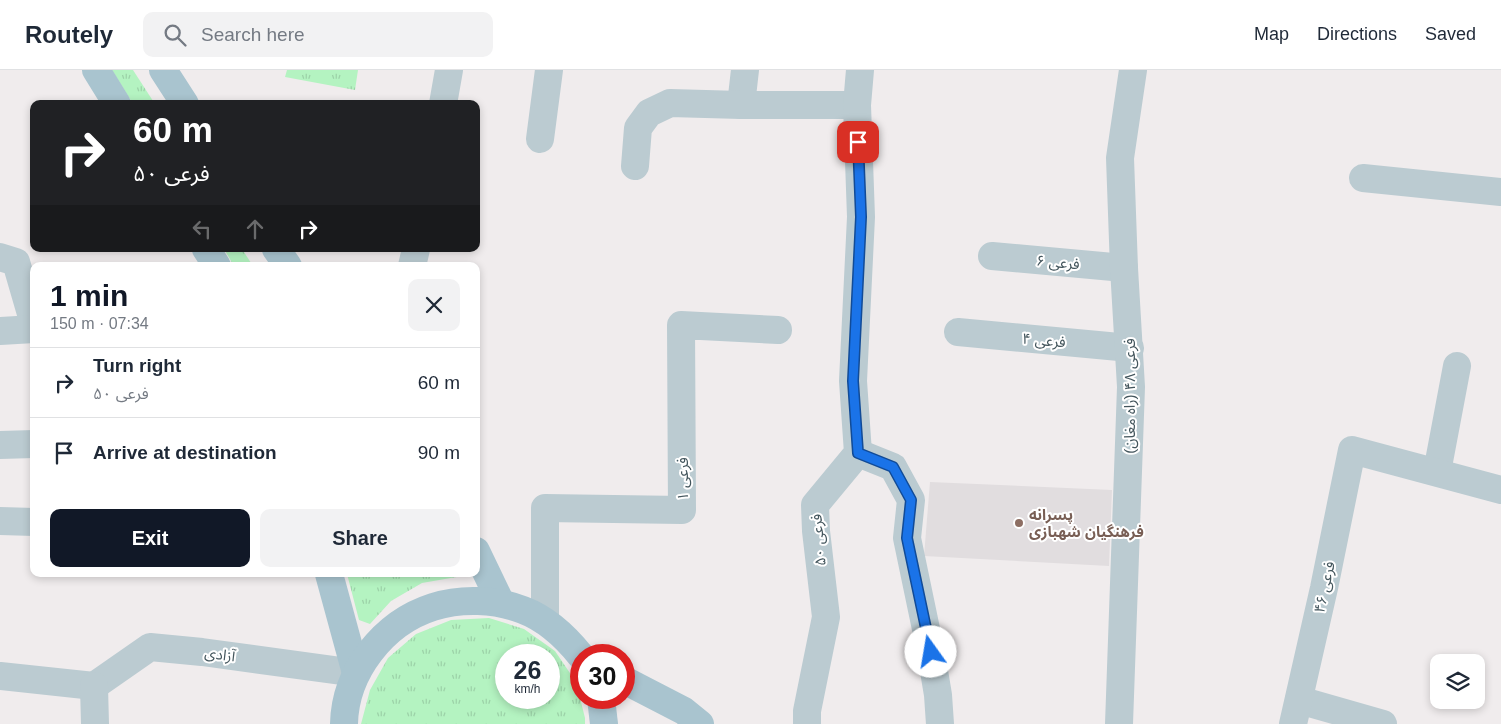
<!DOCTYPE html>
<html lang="en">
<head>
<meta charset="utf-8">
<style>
	:root { --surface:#fff; --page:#f2f2f3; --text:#1f2937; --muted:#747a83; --line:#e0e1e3; --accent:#111827 }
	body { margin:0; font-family:Arial,"Noto Sans Arabic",sans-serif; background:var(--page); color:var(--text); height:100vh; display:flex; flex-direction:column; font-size:19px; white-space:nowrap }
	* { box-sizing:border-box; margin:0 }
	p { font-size:16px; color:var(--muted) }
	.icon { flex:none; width:28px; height:28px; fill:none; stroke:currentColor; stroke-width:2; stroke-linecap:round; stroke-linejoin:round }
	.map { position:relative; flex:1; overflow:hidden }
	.details { position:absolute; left:30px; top:192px; width:450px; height:315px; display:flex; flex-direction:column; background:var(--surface); border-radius:10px; box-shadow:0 2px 8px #0003 }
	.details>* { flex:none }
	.hud { position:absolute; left:30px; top:30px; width:450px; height:152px; border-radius:10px; box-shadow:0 2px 8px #0003; background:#202124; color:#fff; overflow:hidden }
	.buttons { position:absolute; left:1430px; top:584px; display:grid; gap:10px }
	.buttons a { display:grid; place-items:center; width:55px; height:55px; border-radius:10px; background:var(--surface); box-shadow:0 2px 8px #0003; font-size:25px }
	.speed { position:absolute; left:495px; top:574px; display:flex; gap:10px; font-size:25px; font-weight:700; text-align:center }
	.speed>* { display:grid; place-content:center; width:65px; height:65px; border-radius:50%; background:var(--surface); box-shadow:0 2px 8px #0003; line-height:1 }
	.speed small { font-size:12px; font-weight:400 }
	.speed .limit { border:8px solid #d22; background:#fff; color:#111 }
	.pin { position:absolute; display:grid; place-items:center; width:42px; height:42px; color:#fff; margin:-21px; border-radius:10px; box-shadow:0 2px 8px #0006 }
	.me { position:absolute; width:55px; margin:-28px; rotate:347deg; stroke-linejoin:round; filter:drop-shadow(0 0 4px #0008) }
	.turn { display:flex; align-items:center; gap:18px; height:105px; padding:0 20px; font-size:22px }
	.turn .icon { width:65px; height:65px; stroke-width:2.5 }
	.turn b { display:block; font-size:35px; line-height:42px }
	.lanes { display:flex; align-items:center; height:48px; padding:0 20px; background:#0003; justify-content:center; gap:25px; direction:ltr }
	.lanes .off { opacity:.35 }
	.round { display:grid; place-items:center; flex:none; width:52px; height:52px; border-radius:10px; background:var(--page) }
	.headline { display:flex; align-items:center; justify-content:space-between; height:85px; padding:0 20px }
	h1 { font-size:30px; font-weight:800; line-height:38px; color:var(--accent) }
	.primary-button { display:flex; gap:10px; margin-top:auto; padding:10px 20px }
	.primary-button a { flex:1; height:58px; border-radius:10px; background:var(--accent); color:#fff; font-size:20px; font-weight:800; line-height:58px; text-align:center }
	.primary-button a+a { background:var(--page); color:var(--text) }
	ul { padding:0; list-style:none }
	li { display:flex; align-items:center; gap:15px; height:70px; padding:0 20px; border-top:1px solid var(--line) }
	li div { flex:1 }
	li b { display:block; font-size:19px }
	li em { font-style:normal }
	header { display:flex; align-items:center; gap:30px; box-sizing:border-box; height:70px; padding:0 25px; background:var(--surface); border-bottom:1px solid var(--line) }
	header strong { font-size:24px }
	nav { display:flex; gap:28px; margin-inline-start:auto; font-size:18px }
	.search { width:350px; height:45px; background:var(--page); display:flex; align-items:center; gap:12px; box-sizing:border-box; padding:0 18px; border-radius:10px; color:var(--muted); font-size:19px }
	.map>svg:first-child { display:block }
	.education { fill:#e1dddf }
	.grass { fill:url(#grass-tufts); fill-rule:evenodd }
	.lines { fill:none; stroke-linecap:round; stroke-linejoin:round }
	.minor { stroke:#bbcbd1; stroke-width:28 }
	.major { stroke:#a9c4cf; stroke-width:28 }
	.route-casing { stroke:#114b97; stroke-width:12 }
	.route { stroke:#1a73e8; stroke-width:9 }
	.education-dot { fill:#8d6e63; stroke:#fff; stroke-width:2 }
	.labels { text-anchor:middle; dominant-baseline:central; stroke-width:4; stroke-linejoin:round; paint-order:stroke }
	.street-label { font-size:15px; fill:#43555c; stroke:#fff }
	.education-label { font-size:15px; font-weight:bold; fill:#785e54; stroke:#fff; text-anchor:start }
</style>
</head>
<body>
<header>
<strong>Routely</strong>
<div class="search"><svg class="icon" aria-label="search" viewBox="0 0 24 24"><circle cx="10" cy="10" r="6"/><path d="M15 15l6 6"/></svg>Search here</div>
<nav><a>Map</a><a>Directions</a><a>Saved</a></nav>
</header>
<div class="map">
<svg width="1501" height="654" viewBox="0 0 1501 654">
	<defs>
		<pattern id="grass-tufts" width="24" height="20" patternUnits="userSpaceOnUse" patternTransform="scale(1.25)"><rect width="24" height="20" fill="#b4f3c1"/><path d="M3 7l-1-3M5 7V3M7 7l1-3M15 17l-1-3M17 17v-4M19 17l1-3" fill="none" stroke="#9cd2a8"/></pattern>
	</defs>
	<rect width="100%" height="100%" fill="#f0eced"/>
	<!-- education -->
	<path class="education" d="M 930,412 L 1112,420 L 1109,496 L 924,486 Z"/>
	<!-- grass -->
	<g class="grass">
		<path d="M 112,0 L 133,0 L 155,34 L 133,34 Z"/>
		<path d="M 287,0 L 358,0 L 355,20 L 285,7 Z"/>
		<path d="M 224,179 L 242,179 L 253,196 L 234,196 Z"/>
		<path d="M 347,504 L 467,504 L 468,505 L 422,513 L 391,531 L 370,554 L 359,550 Z"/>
		<path d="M 489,548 L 524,559 L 555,581 L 576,612 L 585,648 L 585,654 L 361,654 L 370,620 L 388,588 L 416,564 L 451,550 ZM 506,585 L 549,585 L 549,628 L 506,628 Z"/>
	</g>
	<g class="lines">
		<!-- minor -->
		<g class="minor">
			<path d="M 443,34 L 449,0"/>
			<path d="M 741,35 L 745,0"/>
			<path d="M 540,69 L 549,0"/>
			<path d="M 635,96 L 638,58 L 649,43 L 670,33 L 741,35 L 857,35"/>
			<path d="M 1363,108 L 1501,122"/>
			<path d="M 992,186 L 1124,198"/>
			<path d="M 0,187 L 16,192 L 34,254"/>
			<path d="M 412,196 L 416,179"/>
			<path d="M 0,261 L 34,259"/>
			<path d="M 958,262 L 1130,278"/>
			<path d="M 0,375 L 34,374"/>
			<path d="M 858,383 L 893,397 L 911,430 L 907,468 L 931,583 L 938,625 L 940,654"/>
			<path d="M 1437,402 L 1457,296"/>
			<path d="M 0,451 L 34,452"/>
			<path d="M 545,551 L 545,438 L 682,440 L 681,255 L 778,260"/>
			<path d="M 0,606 L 94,616"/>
			<path d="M 94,616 L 150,577 L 202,582 L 356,603"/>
			<path d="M 94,616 L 95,654"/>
			<path d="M 1299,630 L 1383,654"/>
			<path d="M 807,654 L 807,641 L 826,547 L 816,461 L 815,435 L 858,383 L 853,311 L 861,147 L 857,35 L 860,0"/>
			<path d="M 1119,654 L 1131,317 L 1124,198 L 1120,88 L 1133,0"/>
			<path d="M 1293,654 L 1324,518 L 1352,380 L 1501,420"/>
		</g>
		<!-- major -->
		<g class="major">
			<path d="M 96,0 L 117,34"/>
			<path d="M 163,0 L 185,34"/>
			<path d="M 206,179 L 217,196"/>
			<path d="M 276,179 L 288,196"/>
			<path d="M 476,481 L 501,533"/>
			<path d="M 329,504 L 356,603"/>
			<path d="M 624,610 L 684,641 L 700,654"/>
			<path d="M 601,628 L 604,654"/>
			<path d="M 344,654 C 345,602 383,553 433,537 C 461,528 495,529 523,540 C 547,549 565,566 581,586"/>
		</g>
	</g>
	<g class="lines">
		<!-- route casing -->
		<g class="route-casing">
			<path id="route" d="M 858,72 L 861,147 L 853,311 L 858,383 L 893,397 L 911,430 L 907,468 L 931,582"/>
		</g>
		<!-- route -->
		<use href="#route" class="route"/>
	</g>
	<!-- markers -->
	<circle class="education-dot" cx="1019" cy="453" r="5"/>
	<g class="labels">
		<!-- street labels -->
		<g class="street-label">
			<text transform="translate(1058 192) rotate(5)">فرعی ۶</text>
			<text transform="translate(1044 270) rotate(5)">فرعی ۴</text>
			<text transform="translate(1129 326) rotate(-90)">فرعی ۴۸ (راه مغان)</text>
			<text transform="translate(682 409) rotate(-90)">فرعی ۱</text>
			<text transform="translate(818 470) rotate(-95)">فرعی ۵۰</text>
			<text transform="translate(1324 517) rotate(-78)">فرعی ۴۶</text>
			<text transform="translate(220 584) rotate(8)">آزادی</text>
		</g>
		<!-- education labels -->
		<g class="education-label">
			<text x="1029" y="444">پسرانه<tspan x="1029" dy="17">فرهنگیان شهبازی</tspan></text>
		</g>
	</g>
</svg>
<div class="buttons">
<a><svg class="icon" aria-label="layers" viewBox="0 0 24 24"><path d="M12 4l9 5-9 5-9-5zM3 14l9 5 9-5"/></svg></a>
</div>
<div class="speed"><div>26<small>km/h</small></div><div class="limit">30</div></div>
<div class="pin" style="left:858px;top:72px;background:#d93025"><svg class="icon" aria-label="arrive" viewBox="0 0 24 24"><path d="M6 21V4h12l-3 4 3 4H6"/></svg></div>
<svg class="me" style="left:931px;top:582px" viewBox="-20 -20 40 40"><circle r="19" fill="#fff"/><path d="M0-13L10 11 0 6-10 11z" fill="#1a73e8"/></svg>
<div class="hud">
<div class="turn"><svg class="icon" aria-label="right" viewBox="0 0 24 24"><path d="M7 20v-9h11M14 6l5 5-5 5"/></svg><div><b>60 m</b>فرعی ۵۰</div></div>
<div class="lanes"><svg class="icon off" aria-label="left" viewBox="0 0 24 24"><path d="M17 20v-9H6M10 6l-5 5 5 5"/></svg><svg class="icon off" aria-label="ahead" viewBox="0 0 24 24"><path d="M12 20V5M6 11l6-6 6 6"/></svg><svg class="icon" aria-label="right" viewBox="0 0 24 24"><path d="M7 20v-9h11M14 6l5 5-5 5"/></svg></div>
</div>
<section class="details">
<div class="headline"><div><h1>1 min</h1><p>150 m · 07:34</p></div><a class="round"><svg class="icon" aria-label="close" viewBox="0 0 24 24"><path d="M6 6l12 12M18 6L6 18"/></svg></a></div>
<ul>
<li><svg class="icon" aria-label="right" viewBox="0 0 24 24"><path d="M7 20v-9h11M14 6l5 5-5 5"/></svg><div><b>Turn right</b><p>فرعی ۵۰</p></div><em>60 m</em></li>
<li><svg class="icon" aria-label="arrive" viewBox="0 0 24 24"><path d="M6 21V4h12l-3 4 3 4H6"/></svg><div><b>Arrive at destination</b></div><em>90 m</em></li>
</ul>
<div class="primary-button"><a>Exit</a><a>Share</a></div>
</section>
</div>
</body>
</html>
